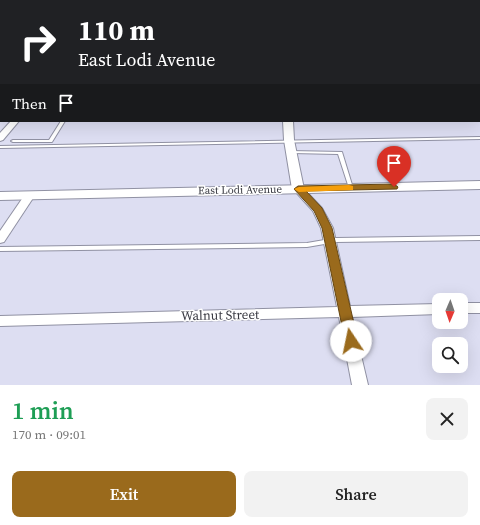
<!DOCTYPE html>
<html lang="en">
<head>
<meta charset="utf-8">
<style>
	:root { --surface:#fff; --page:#f2f2f2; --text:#222; --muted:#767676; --accent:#9a6a1c }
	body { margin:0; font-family:"Source Serif 4",serif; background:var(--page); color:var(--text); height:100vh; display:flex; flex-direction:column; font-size:15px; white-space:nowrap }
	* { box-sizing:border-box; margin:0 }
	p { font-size:13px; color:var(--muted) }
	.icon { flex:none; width:22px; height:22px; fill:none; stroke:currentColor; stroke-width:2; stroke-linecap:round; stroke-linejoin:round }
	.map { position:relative; height:385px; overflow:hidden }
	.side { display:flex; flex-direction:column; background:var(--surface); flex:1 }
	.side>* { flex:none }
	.guide { position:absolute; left:0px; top:0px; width:480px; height:122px; box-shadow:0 4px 16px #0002; background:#202124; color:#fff; overflow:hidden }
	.needle { width:26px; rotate:182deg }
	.tools { position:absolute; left:432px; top:293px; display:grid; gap:8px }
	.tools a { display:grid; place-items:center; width:36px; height:36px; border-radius:8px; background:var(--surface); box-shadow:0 4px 16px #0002; font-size:20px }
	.pin { position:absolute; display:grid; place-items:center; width:34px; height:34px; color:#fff; margin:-41px -17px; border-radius:50% 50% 50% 0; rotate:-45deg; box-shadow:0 0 4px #0007 }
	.pin .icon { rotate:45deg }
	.me { position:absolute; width:44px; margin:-22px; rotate:349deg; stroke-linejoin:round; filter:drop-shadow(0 0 3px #0008) }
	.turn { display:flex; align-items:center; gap:14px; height:84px; padding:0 12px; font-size:18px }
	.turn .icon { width:52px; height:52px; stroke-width:2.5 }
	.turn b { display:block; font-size:28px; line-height:34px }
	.then { display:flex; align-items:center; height:38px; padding:0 12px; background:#0003; gap:8px; font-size:15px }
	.round { display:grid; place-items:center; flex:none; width:42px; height:42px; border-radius:8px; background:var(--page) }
	.head { display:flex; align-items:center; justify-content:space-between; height:68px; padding:0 12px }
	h1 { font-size:24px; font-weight:600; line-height:30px; color:#1e9e55 }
	.action { display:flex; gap:8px; margin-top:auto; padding:8px 12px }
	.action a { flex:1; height:46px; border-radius:8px; background:var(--accent); color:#fff; font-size:16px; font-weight:600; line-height:46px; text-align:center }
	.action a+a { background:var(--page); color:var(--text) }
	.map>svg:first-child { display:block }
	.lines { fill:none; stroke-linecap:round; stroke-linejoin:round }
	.service-casing { stroke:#9091a3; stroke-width:2 }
	.minor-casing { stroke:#9091a3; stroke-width:2 }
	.tertiary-casing { stroke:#9091a3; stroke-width:2 }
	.secondary-casing { stroke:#9091a3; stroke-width:2 }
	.service { fill:#fff; fill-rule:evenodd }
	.minor { fill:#fff; fill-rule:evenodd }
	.tertiary { fill:#fff; fill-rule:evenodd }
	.secondary { fill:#fff; fill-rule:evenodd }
	.route { fill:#9a6a1c; stroke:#644512 }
	.slow { fill:#f59e0b }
	.labels { text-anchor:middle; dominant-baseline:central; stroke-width:3; stroke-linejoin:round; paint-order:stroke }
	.street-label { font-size:11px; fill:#373840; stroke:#fff }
	.near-street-label { font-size:13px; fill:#373840; stroke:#fff }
</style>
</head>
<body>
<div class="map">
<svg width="480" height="385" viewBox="0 0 480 385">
	<rect width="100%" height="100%" fill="#dddef2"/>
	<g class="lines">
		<!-- service casing -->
		<g class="service-casing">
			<g id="service">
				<rect x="319" y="0" width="2" height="1"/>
				<rect x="479" y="5" width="1" height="2"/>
				<rect x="0" y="10" width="1" height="2"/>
				<rect x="479" y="34" width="1" height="2"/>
				<rect x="479" y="74" width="1" height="2"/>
				<rect x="0" y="81" width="1" height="2"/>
				<path d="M 61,121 L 65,121 L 52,142 L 13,142 L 11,141 L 13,140 L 49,140 Z"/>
				<path d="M 480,137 L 480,139 L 0,148 L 0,146 Z"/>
				<path d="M 290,151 L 342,152 L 353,188 L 351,189 L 349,188 L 338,154 L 292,153 L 290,152 Z"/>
				<path d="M 480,236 L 480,240 L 336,242 L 307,247 L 0,251 L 0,247 L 307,243 L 336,238 Z"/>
			</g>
		</g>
		<!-- minor casing -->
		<g class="minor-casing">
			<g id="minor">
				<path d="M 116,0 L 121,0 L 116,1 Z"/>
				<rect x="424" y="0" width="5" height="1"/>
				<rect x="479" y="17" width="1" height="4"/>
				<rect x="0" y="23" width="1" height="4"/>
				<rect x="479" y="47" width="1" height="5"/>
				<rect x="479" y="101" width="1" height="4"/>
				<rect x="0" y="108" width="1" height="4"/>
				<path d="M 11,121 L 19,121 L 3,140 L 0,141 L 0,133 Z"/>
				<path d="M 298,186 L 302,187 L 322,208 L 333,228 L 350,306 L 439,304 L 439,314 L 352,317 L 368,385 L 352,385 L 339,317 L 0,326 L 0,316 L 337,307 L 321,228 L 313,211 L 293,189 Z"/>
				<path d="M 30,192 L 35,195 L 4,242 L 0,243 L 0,231 L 26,193 Z"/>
				<rect x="461" y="303" width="19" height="10"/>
			</g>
		</g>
		<!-- tertiary casing -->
		<g class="tertiary-casing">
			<g id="tertiary">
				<rect x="270" y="0" width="6" height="1"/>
				<path d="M 283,121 L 293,121 L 294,140 L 304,189 L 298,193 L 292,189 L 284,140 Z"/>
			</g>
		</g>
		<!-- secondary casing -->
		<g class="secondary-casing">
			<path id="secondary" d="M 480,181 L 480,189 L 0,200 L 0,192 Z"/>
		</g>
		<!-- service -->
		<use href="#service" class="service"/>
		<!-- minor -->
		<use href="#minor" class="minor"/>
		<!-- tertiary -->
		<use href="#tertiary" class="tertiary"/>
		<!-- secondary -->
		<use href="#secondary" class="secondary"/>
	</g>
	<!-- route -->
	<path class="route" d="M 394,184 L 398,187 L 397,189 L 306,191 L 322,208 L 332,228 L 358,341 L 356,345 L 351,347 L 347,345 L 345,341 L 322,228 L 314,211 L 294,189 L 298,186 Z"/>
	<!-- slow -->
	<path class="slow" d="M 349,185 L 353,186 L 353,190 L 299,192 L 294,189 L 299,187 Z"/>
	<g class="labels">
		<!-- street labels -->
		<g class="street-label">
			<text transform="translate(240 190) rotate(-1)">East Lodi Avenue</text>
		</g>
		<!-- near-street labels -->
		<g class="near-street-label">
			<text transform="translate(220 315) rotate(-1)">Walnut Street</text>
		</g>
	</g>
</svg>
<div class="tools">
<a><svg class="needle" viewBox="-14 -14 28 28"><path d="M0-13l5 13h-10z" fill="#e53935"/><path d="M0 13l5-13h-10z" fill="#767676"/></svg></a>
<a><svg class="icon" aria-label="search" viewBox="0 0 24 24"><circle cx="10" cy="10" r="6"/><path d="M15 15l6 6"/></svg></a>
</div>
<div class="pin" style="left:394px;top:187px;background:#d93025"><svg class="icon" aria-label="arrive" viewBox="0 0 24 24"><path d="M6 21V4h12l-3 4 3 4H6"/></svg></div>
<svg class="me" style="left:351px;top:341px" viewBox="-20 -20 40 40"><circle r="19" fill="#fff"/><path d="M0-13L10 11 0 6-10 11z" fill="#9a6a1c"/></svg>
<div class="guide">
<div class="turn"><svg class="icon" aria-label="right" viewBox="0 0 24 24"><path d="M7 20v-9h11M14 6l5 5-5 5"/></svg><div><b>110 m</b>East Lodi Avenue</div></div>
<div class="then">Then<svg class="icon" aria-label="arrive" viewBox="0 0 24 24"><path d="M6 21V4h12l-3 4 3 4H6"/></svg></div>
</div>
</div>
<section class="side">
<div class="head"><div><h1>1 min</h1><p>170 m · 09:01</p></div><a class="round"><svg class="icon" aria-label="close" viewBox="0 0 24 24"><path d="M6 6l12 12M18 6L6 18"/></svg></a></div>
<div class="action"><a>Exit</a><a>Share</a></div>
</section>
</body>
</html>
